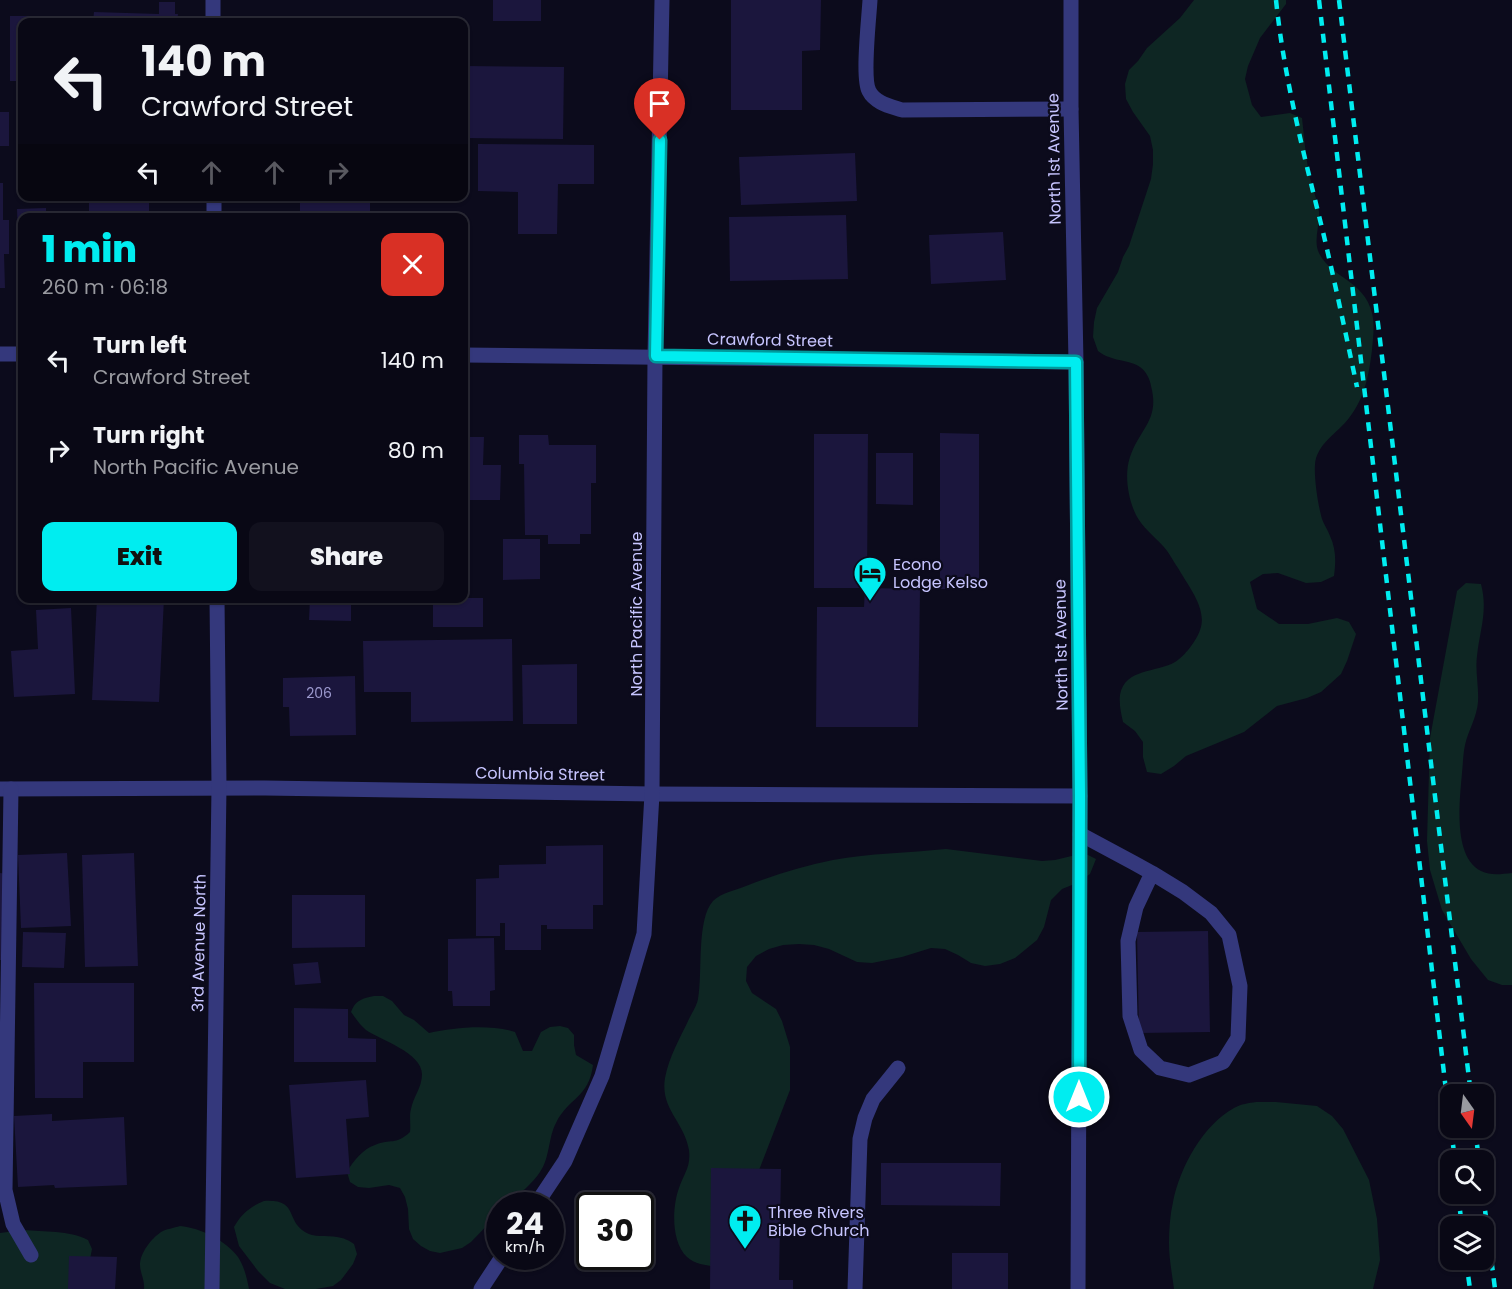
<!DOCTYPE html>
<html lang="en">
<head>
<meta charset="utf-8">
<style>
	:root { --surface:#090815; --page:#12111e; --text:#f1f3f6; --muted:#999aa0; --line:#292934; --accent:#00edf0 }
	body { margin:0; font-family:Poppins,sans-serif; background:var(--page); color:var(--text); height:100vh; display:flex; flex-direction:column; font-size:22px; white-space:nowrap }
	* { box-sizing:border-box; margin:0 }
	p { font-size:20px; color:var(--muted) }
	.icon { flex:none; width:33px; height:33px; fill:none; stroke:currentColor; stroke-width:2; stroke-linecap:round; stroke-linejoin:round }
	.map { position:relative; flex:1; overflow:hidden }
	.side { position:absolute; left:18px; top:213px; width:450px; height:390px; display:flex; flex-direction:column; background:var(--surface); border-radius:12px; box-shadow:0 2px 4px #0004,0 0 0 2px var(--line) }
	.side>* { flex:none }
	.hud { position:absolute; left:18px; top:18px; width:450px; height:183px; border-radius:12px; box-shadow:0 2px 4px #0004,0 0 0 2px var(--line); background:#090815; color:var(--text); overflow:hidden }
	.needle { width:39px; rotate:166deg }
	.tools { position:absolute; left:1440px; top:1084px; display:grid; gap:12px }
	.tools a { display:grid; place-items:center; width:54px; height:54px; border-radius:12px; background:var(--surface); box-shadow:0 2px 4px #0004,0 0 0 2px var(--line); font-size:30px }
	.speed { position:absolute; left:486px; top:1192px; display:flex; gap:12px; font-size:30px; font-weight:700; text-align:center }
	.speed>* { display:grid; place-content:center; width:78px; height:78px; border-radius:50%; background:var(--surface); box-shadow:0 2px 4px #0004,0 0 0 2px var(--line); line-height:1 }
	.speed small { font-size:15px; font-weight:400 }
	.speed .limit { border:3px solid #111; border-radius:9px; background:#fff; color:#111 }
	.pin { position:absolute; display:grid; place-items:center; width:51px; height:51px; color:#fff; margin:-62px -26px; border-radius:50% 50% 50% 0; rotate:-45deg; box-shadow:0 0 6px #0007 }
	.pin .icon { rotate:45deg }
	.me { position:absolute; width:66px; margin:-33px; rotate:0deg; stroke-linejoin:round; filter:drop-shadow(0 0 4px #0008) }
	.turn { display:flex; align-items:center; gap:21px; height:126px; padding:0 24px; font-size:27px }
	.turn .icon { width:78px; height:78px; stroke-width:2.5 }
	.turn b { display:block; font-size:42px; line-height:51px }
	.lanes { display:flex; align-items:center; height:57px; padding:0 24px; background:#0003; justify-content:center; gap:30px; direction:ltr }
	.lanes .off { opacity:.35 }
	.round { display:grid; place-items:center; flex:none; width:63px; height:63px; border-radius:12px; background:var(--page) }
	.head { display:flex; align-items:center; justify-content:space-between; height:102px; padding:0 24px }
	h1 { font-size:36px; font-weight:800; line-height:45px; color:var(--accent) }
	.primary-button { display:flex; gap:12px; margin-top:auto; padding:12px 24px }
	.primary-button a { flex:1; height:69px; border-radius:12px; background:var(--accent); color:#111; font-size:24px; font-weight:800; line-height:69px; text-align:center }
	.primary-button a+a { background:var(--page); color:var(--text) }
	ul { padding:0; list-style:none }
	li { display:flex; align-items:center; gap:18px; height:90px; padding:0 24px }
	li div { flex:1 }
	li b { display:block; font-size:22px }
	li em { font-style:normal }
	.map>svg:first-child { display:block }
	.green { fill:#0e2623 }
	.building { fill:#1b163d }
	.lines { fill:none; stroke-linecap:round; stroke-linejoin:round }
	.minor { stroke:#34387c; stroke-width:15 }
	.rail { stroke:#00edf0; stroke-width:4.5; stroke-dasharray:9 8; stroke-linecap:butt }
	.route-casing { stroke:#009a9c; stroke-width:15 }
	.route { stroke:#00edf0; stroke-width:10 }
	.labels { text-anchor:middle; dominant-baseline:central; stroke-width:4.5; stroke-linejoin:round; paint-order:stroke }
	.number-label { font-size:14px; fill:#9c99ce }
	.street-label { font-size:16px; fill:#c7c5ff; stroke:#0c0b1c }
	.poi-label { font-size:16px; fill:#c7c5ff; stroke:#0c0b1c; text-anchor:start }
</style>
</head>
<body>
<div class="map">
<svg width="1512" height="1289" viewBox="0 0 1512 1289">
	<rect width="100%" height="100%" fill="#0c0b1c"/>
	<!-- green -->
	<g class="green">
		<path d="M 1194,0 L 1286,0 L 1286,4 L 1260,38 L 1248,66 L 1245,79 L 1252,105 L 1261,117 L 1290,113 L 1302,118 C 1304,135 1305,151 1308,168 C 1310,183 1317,197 1319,212 C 1320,225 1313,241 1319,253 C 1331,278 1364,280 1372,313 C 1375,326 1373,337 1372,350 C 1369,374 1365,398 1349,418 C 1338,433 1316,444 1315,465 C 1314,479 1318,505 1322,519 C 1324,525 1328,530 1330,536 C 1336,549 1336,561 1334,576 L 1321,582 L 1306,583 L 1278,573 L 1263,574 L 1250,582 L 1257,609 L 1279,624 L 1308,624 L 1337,618 L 1349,622 L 1356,634 L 1347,661 L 1341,674 L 1321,692 L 1307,698 L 1277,706 L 1244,732 L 1186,756 L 1174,766 L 1161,774 L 1147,772 L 1143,757 L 1143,742 L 1135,731 L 1123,722 C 1121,713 1119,704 1120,695 C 1125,668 1156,673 1175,662 C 1184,657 1197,640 1200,630 C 1208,609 1188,586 1178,568 C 1173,561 1169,552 1163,546 C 1154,536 1142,527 1136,515 C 1128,499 1124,474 1130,457 C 1140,428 1160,420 1151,386 C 1150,379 1146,371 1140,367 C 1132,361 1118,361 1109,357 C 1105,356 1101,353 1098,351 L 1093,337 L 1094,322 L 1097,308 L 1118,272 L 1123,257 L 1129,246 L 1151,179 L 1153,164 L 1153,150 L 1150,136 L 1133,112 L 1126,99 L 1125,84 L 1129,70 L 1138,61 L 1147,48 L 1180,18 Z"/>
		<path d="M 1466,583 L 1481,584 C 1488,611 1480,629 1477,656 C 1475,671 1479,687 1478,702 C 1477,717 1468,731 1465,745 C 1463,754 1463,764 1462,773 C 1460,798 1452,857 1481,871 C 1491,876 1501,874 1512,873 L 1512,985 L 1502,985 L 1488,980 L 1471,959 L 1442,910 L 1430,870 L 1427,841 L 1430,738 L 1457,591 Z"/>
		<path d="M 946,849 L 1042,861 L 1055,860 L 1084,853 L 1096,859 L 1090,874 L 1077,883 L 1062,889 L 1051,900 L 1044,927 L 1037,940 L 1015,958 L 1000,964 L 985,966 L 971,963 L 958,955 L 945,949 L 931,948 L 902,957 L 872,963 L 857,962 L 829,949 L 814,945 L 799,944 L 783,945 L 769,949 L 756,956 L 747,967 L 746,981 L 752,993 L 776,1009 L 782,1021 L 790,1047 L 790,1090 L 749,1196 L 716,1267 C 706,1265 694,1264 687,1257 C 671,1242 672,1207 679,1188 C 684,1173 691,1167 689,1150 C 684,1121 660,1109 665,1078 C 669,1057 680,1038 689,1019 C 692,1013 697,1005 698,999 C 703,973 696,920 713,901 C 721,893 736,890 746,886 C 774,875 803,866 833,860 C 870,853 908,853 946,849 Z"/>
		<path d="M 374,996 L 383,996 L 392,1001 L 404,1015 L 414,1020 L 429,1033 C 455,1027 490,1024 515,1032 L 523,1051 L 532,1051 L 541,1032 L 550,1027 L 560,1026 L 568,1028 L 574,1035 L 574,1045 L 576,1055 L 593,1065 C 589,1098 568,1098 556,1123 C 548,1138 550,1158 540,1172 C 534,1182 516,1197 507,1206 L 500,1206 L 499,1213 L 471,1242 L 462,1248 L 440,1253 L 430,1251 L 421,1246 L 413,1239 L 409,1229 L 408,1209 L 405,1197 L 400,1188 L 389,1185 L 369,1188 L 358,1187 L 350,1182 L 347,1172 C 353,1161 363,1149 375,1145 C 391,1138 395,1146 410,1132 C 411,1125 409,1116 411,1109 C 413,1097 422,1088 422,1074 C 422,1053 381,1040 366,1030 C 360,1025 356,1019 351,1012 C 356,1000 361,999 374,996 Z"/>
		<path d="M 1256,1102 L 1276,1102 L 1317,1106 L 1332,1116 L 1343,1129 L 1369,1180 L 1377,1219 L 1380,1260 L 1373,1289 L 1174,1289 C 1172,1274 1169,1258 1169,1243 C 1169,1230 1170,1215 1173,1202 C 1180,1167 1203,1125 1234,1108 C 1241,1104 1249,1103 1256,1102 Z"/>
		<path d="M 264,1201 C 299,1199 285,1220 305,1232 C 313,1238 327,1235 337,1237 C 344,1238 348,1240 354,1244 L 357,1254 L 353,1264 L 341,1280 L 333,1286 L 316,1289 L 285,1289 L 270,1283 L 258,1271 L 239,1246 L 234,1227 C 241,1214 251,1206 264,1201 Z"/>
		<path d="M 180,1226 C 201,1228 225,1240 238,1257 C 244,1266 247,1278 249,1289 L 144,1289 C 145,1280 140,1273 140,1265 C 140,1253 151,1239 161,1232 C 166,1229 174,1228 180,1226 Z"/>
		<path d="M 23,1230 C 44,1232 69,1230 88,1240 L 92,1249 L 90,1259 L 91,1289 L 0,1289 L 0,1233 Z"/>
	</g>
	<!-- building -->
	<g class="building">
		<rect x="493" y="0" width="48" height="21"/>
		<path d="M 731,0 L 821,0 L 820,50 L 802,51 L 802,110 L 731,110 Z"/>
		<path d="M 159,2 L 175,2 L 175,14 L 178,14 L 177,22 L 93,22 L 94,12 L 159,14 Z"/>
		<path d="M 10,16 L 82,16 L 82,22 L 22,22 L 22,81 L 10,81 Z"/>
		<path d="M 464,66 L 564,67 L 563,139 L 464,138 Z"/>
		<rect x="0" y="112" width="9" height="34"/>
		<path d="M 478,144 L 594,145 L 594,184 L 558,184 L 557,234 L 518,234 L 518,192 L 478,191 Z"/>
		<path d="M 855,153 L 857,201 L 741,205 L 739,157 Z"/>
		<path d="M 0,183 L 3,183 L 3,220 L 9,220 L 9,254 L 4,254 L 5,288 L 0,288 Z"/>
		<path d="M 89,196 L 149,196 L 149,213 L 89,211 Z"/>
		<rect x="300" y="196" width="70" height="22"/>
		<path d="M 46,208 L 46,218 L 22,218 L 22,261 L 19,261 L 17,209 Z"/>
		<path d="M 846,215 L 848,279 L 730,281 L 729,217 Z"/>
		<path d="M 1003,232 L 1006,280 L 931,284 L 929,235 Z"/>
		<path d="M 16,432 L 22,432 L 22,484 L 17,484 Z"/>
		<path d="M 940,433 L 979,434 L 979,589 L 940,589 Z"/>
		<path d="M 814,434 L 868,434 L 867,588 L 920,589 L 918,727 L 816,727 L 817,607 L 864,607 L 865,588 L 814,588 Z"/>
		<path d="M 519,435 L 548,435 L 549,445 L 596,445 L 596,483 L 591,483 L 591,534 L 580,534 L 580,544 L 548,544 L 548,535 L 525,535 L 524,464 L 519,464 Z"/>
		<path d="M 464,437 L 484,437 L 483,465 L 501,465 L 500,500 L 464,500 Z"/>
		<path d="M 876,453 L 913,453 L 913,505 L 876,504 Z"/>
		<path d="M 503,539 L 540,539 L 540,579 L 503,580 Z"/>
		<path d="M 97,598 L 164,598 L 159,702 L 92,700 Z"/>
		<path d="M 310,598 L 351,598 L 351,621 L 309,620 Z"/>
		<rect x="433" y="598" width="50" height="29"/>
		<path d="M 71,608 L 75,694 L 14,697 L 11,651 L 38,649 L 36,610 Z"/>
		<path d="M 512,639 L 513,721 L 411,722 L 411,692 L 364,692 L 363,641 Z"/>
		<path d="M 577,664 L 577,724 L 523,724 L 522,665 Z"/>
		<path d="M 355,676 L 356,735 L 290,736 L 289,707 L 283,707 L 283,678 Z"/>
		<path d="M 603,845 L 603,905 L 593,905 L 593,929 L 547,929 L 547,925 L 541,925 L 541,950 L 505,950 L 505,923 L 500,923 L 500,936 L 476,936 L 476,879 L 499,878 L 499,865 L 546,864 L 546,846 Z"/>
		<path d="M 67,853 L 71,926 L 21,928 L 18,855 Z"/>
		<path d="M 134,853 L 138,966 L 85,967 L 82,855 Z"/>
		<path d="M 0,873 L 7,874 L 7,960 L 0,960 Z"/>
		<path d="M 292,895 L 365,895 L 365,947 L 292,948 Z"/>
		<path d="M 1208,931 L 1210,1032 L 1139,1033 L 1137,932 Z"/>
		<path d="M 23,932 L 66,933 L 64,968 L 22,967 Z"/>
		<path d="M 494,938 L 495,990 L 490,991 L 490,1006 L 453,1006 L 452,991 L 448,991 L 448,939 Z"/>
		<path d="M 318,962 L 321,983 L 295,985 L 293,964 Z"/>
		<path d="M 34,983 L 134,983 L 134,1062 L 83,1062 L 83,1098 L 35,1098 Z"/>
		<path d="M 294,1008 L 348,1009 L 348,1038 L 376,1039 L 376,1062 L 294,1062 Z"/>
		<path d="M 366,1080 L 369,1117 L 346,1119 L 350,1174 L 296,1178 L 289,1085 Z"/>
		<path d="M 52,1114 L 52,1121 L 124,1117 L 127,1185 L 55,1188 L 54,1185 L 18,1187 L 14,1116 Z"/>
		<path d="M 881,1163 L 1001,1163 L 1000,1206 L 881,1205 Z"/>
		<path d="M 711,1168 L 781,1169 L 779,1280 L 793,1280 L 793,1289 L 710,1289 Z"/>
		<rect x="952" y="1253" width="56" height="36"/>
		<path d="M 69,1256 L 117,1257 L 115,1289 L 68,1289 Z"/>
	</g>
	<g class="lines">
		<!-- minor -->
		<g class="minor">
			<path d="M 213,0 L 213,22"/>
			<path d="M 870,0 C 869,18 862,78 869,91 C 875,103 890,106 902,110 L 1071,109"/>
			<path d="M 1071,0 L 1071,109 L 1076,362 L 1080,796 L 1078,1289"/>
			<path d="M 214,196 L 214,218"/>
			<path d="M 0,354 L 22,354"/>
			<path d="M 464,355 L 1076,362"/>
			<path d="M 0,789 L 265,788 L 652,794 L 1080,796"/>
			<path d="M 11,789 L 5,1190 L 13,1224 L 31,1255"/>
			<path d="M 1080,834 L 1134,863 L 1152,873 L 1183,892 L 1211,913 L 1229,935 L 1240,986 L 1238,1038 L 1223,1062 L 1189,1075 L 1160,1068 L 1141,1050 L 1130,1016 L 1128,941 L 1136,907 L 1152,873"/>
			<path d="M 535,1206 L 565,1161 L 602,1076 L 644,934 L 652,794 L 655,356 L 662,0"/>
			<path d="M 212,1289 L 219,787 L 217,598"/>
			<path d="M 481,1289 L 502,1257"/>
			<path d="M 855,1289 L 860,1139 L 865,1118 L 873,1099 L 898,1068"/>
		</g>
		<!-- rail -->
		<g class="rail">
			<path d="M 1276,0 C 1284,78 1304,155 1323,232 C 1335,283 1346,335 1357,387"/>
			<path d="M 1319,0 L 1450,1125"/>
			<path d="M 1339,0 L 1471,1095"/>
			<path d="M 1451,1128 L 1455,1161"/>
			<path d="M 1475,1128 L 1479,1161"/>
			<path d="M 1458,1194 L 1462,1227"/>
			<path d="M 1483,1194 L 1495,1289"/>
			<path d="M 1466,1260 L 1470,1289"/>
		</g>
	</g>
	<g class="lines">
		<!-- route casing -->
		<g class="route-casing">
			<path id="route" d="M 660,140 L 656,356 L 1076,362 L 1080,796 L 1079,1097"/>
		</g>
		<!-- route -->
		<use href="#route" class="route"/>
	</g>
	<!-- icons -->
	<defs>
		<g id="hotel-pin" transform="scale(1.725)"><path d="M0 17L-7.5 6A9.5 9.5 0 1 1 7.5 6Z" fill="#00edf0" stroke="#0c0b1c"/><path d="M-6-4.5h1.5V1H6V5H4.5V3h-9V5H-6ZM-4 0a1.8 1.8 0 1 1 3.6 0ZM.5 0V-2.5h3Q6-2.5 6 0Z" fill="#111"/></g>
		<g id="church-pin" transform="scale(1.725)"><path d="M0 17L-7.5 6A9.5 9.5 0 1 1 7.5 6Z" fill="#00edf0" stroke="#0c0b1c"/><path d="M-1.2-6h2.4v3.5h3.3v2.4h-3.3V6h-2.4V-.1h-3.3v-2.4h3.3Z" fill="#111"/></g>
	</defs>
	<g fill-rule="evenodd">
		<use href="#hotel-pin" x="870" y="573"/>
		<use href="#church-pin" x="745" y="1221"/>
	</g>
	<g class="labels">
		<!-- number labels -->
		<g class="number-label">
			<text x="319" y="693">206</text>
		</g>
		<!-- street labels -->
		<g class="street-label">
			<text transform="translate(1054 159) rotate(-91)">North 1st Avenue</text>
			<text transform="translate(770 340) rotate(1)">Crawford Street</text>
			<text transform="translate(636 614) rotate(-90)">North Pacific Avenue</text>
			<text transform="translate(1061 645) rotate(-91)">North 1st Avenue</text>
			<text transform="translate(540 774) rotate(1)">Columbia Street</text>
			<text transform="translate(199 943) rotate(-89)">3rd Avenue North</text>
		</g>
		<!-- poi labels -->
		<g class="poi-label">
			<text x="893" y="564">Econo<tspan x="893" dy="18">Lodge Kelso</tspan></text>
			<text x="768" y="1212">Three Rivers<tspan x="768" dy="18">Bible Church</tspan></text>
		</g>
	</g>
</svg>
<div class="tools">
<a><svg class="needle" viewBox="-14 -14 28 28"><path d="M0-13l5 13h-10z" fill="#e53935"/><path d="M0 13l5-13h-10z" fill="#999aa0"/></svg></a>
<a><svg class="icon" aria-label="search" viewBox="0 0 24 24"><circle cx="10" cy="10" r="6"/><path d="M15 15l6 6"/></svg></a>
<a><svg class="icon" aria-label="layers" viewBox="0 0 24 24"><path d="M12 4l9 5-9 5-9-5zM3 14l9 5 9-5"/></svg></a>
</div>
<div class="speed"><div>24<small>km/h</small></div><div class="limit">30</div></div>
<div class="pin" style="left:660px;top:140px;background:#d93025"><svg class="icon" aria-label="arrive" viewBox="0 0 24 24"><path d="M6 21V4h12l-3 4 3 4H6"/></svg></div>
<svg class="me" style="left:1079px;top:1097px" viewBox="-20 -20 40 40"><circle r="17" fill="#00edf0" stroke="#fff" stroke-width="3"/><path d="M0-11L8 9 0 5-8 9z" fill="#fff"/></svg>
<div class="hud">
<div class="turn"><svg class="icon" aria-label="left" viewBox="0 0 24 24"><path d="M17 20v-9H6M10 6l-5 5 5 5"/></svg><div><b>140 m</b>Crawford Street</div></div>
<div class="lanes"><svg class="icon" aria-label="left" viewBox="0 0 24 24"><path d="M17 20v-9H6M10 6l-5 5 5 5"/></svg><svg class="icon off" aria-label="ahead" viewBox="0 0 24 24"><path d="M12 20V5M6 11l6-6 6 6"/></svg><svg class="icon off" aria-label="ahead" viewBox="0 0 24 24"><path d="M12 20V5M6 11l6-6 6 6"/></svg><svg class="icon off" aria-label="right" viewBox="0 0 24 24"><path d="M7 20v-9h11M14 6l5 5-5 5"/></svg></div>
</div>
<section class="side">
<div class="head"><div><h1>1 min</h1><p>260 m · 06:18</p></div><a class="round" style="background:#d93025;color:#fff"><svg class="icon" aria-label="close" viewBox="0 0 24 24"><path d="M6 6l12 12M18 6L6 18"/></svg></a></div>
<ul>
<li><svg class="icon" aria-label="left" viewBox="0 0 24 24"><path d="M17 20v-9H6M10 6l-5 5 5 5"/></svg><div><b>Turn left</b><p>Crawford Street</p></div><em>140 m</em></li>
<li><svg class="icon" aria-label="right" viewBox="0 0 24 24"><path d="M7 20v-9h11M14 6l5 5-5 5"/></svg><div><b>Turn right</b><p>North Pacific Avenue</p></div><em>80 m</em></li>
</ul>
<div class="primary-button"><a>Exit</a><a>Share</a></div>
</section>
</div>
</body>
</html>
